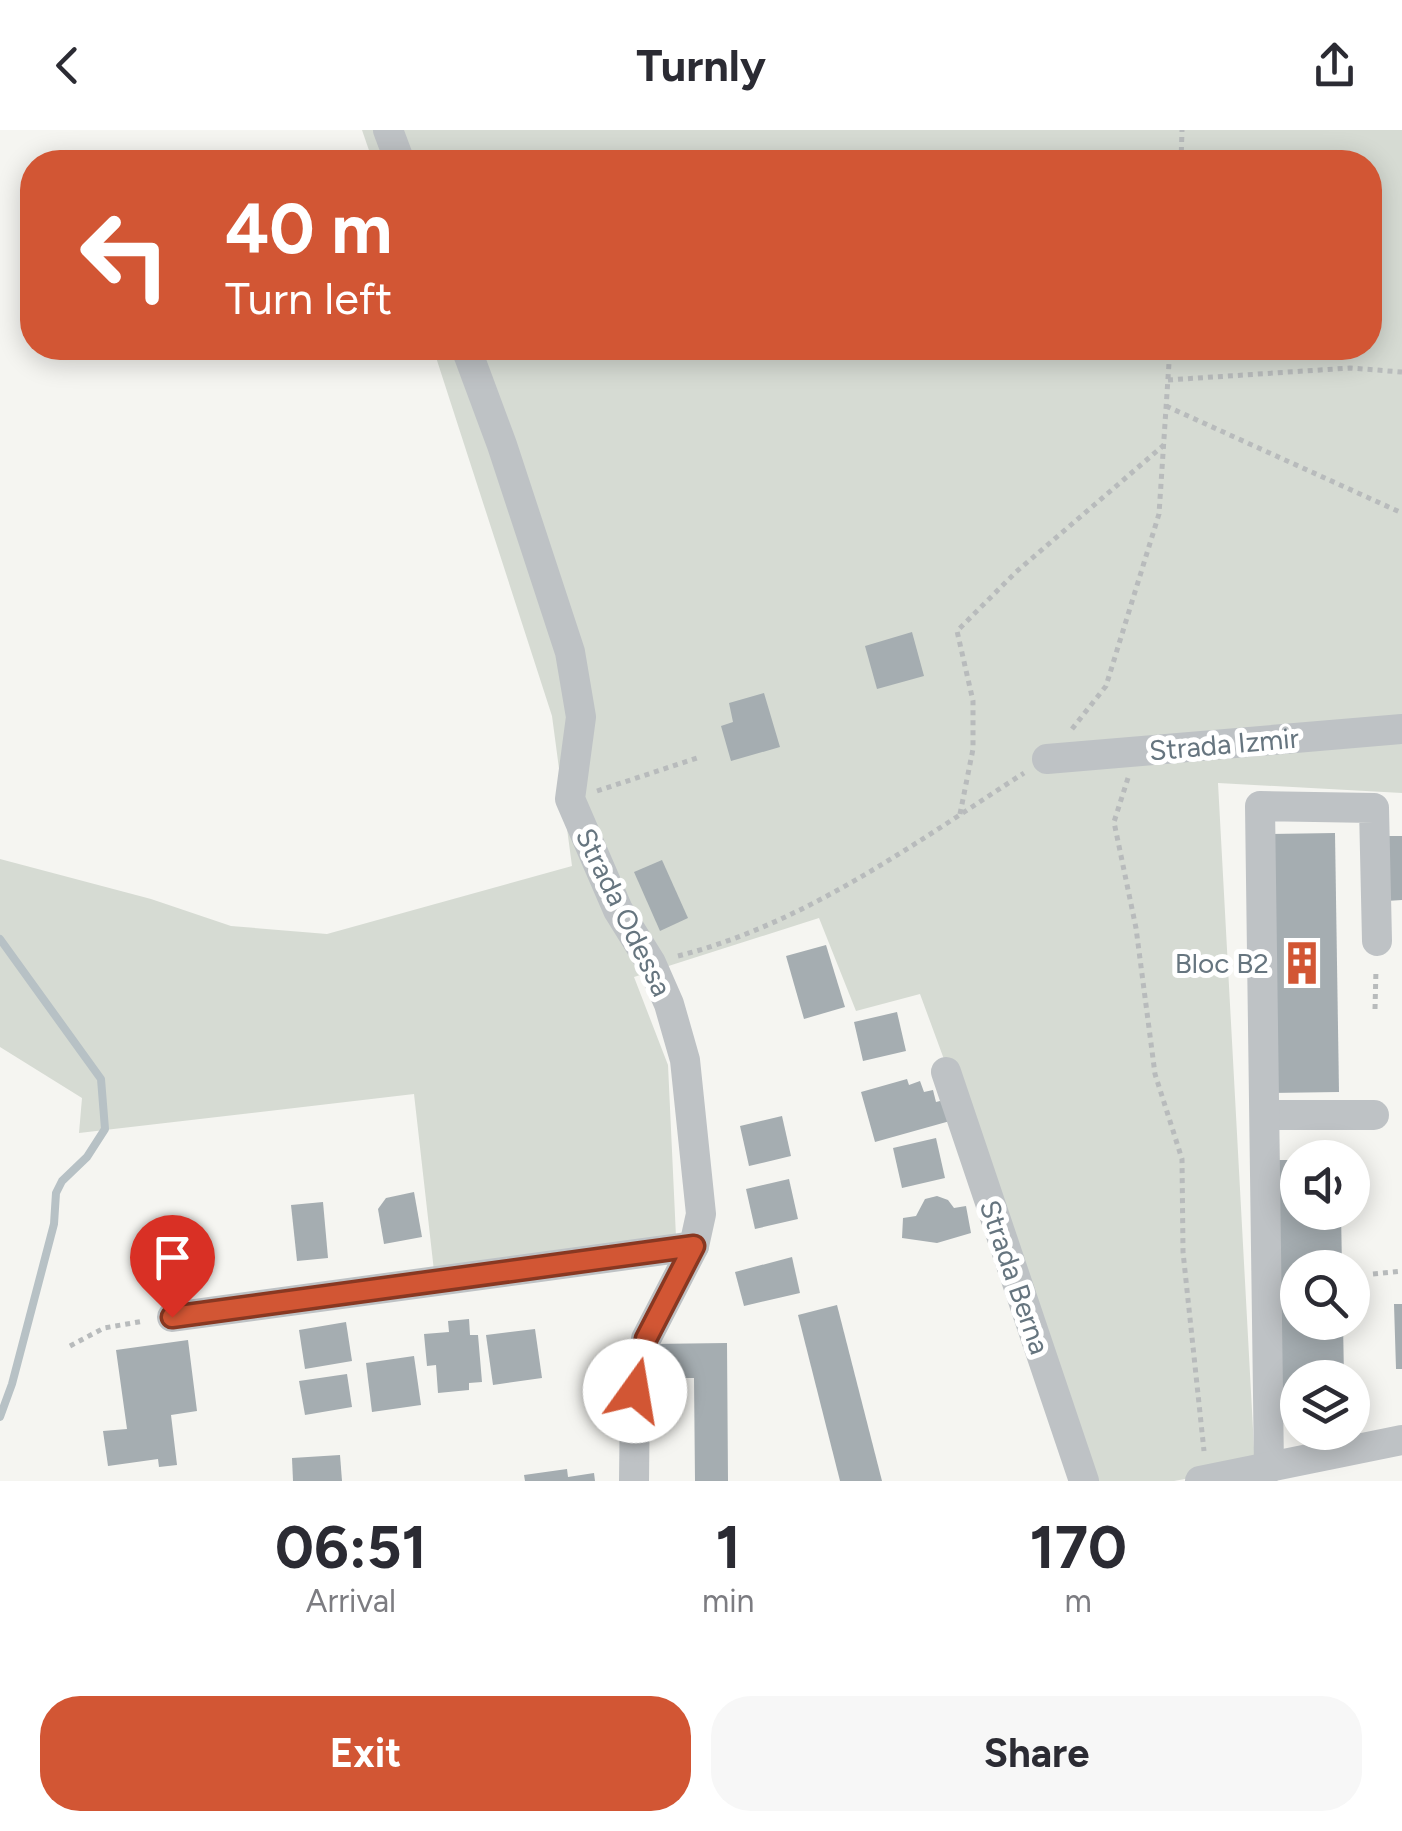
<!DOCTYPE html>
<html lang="en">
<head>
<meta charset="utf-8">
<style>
	:root { --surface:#fff; --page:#f7f7f7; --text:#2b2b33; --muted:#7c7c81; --accent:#d25634 }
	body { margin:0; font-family:Figtree,sans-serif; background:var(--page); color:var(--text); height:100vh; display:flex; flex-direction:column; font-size:38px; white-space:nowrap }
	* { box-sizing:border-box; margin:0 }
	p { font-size:32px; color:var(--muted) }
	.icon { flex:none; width:55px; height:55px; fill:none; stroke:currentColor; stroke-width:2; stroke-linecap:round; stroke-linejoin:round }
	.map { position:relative; height:1351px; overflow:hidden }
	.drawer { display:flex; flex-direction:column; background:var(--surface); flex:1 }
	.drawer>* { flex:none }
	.banner { position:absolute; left:20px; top:20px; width:1362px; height:210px; border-radius:40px; box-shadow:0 5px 25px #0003; background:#d25634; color:#fff; overflow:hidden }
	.controls { position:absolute; left:1280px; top:1010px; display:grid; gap:20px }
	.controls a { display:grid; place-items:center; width:90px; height:90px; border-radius:50%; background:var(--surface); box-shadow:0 5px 25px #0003; font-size:50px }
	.pin { position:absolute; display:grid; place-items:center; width:85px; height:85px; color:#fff; margin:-102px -42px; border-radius:50% 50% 50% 0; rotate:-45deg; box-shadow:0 0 10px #0007 }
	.pin .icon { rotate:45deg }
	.me { position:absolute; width:110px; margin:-55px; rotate:13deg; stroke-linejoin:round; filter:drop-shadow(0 0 8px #0008) }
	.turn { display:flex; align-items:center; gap:35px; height:210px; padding:0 40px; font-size:45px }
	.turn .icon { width:130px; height:130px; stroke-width:2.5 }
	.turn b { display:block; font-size:70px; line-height:85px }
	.eta { display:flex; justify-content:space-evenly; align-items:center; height:170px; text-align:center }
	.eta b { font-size:60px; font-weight:700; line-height:70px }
	.button { display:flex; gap:20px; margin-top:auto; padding:20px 40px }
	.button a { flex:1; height:115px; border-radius:40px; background:var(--accent); color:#fff; font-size:40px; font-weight:700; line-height:115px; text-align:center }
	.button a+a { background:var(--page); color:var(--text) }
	header { display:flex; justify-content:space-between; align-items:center; height:130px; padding:0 40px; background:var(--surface); font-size:45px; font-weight:700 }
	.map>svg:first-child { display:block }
	.green { fill:#d6dbd3 }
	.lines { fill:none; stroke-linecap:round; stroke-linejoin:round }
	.stream { stroke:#b7c1c5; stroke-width:8 }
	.building { fill:#a5adb1 }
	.path { stroke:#b8bbbc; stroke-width:5; stroke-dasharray:5 5; stroke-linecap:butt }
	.minor { stroke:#bec2c5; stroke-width:30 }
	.route-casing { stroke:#883822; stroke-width:25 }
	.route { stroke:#d25634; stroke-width:18 }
	.labels { text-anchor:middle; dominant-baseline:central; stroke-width:10; stroke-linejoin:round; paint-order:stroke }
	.street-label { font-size:28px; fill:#66757f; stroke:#fff }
	.poi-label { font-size:28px; fill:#66757f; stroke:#fff; text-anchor:end }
</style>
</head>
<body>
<header><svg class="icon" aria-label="back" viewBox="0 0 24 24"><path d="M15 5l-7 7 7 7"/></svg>Turnly<svg class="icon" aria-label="share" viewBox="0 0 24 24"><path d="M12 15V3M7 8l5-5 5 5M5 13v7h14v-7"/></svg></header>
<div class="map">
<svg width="1402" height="1351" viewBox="0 0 1402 1351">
	<rect width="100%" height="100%" fill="#f5f5f1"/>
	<!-- green -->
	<path class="green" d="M 362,0 L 1402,0 L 1402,663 L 1218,653 L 1255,1336 L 1174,1351 L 1099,1351 L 920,864 L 856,881 L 819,788 L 634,847 L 668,935 L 676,1107 L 434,1141 L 414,964 L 79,1003 L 82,968 L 0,917 L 0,729 L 151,769 L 231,796 L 327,804 L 572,736 L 552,586 L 433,218 L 1370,218 L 1370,32 L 373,32 Z"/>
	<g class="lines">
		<!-- stream -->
		<path class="stream" d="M 0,809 L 101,949 L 105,999 L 87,1027 L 62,1051 L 56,1063 L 54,1094 L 12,1254 L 0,1287"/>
	</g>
	<!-- building -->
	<g class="building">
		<path d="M 912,502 L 924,546 L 877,559 L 865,516 Z"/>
		<path d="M 764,563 L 780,617 L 731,631 L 721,596 L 733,592 L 729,573 Z"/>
		<path d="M 1335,703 L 1339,962 L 1268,963 L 1264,704 Z"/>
		<path d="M 1384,706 L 1402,706 L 1402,770 L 1386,771 Z"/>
		<path d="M 662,730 L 688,788 L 660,801 L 634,742 Z"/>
		<path d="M 826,815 L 845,877 L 804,889 L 786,826 Z"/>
		<path d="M 897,882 L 906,921 L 863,931 L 854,892 Z"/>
		<path d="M 907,949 L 909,955 L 920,951 L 924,962 L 933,960 L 936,972 L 944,970 L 950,991 L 875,1012 L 861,962 Z"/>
		<path d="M 782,986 L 791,1026 L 749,1036 L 740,996 Z"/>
		<path d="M 936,1008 L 945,1048 L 902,1058 L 893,1018 Z"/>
		<path d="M 1269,1030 L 1298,1030 L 1298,1082 L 1341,1082 L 1342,1138 L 1298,1138 L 1298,1192 L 1343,1192 L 1344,1248 L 1298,1248 L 1298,1288 L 1273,1289 Z"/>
		<path d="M 789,1049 L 798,1089 L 755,1099 L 746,1059 Z"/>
		<path d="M 414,1062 L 422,1107 L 384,1114 L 378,1079 L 386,1068 Z"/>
		<path d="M 937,1066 L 948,1070 L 954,1078 L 966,1076 L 971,1103 L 937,1113 L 902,1108 L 903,1088 L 916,1086 L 925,1069 Z"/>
		<path d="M 323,1072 L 328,1128 L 297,1131 L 291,1075 Z"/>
		<path d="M 792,1127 L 800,1163 L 744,1176 L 735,1142 Z"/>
		<path d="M 1394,1174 L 1402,1174 L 1402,1239 L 1396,1239 Z"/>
		<path d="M 837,1175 L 882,1351 L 840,1351 L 798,1185 Z"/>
		<path d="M 469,1189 L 470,1205 L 478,1205 L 482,1252 L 469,1253 L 469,1260 L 438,1263 L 436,1235 L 427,1236 L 424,1204 L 449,1202 L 448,1191 Z"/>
		<path d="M 346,1192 L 352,1231 L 305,1239 L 299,1200 Z"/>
		<path d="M 535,1199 L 542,1248 L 493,1255 L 486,1205 Z"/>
		<path d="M 188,1210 L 197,1281 L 171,1285 L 177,1335 L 159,1337 L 158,1329 L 108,1336 L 103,1301 L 127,1299 L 116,1220 Z"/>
		<path d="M 727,1213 L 728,1351 L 695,1351 L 694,1248 L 652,1248 L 652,1214 Z"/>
		<path d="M 414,1226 L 421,1275 L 372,1282 L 366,1233 Z"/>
		<path d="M 347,1244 L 352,1277 L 305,1285 L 299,1251 Z"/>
		<path d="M 340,1325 L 342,1351 L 293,1351 L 292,1328 Z"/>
		<path d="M 567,1339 L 568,1347 L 594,1343 L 595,1351 L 525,1351 L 524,1345 Z"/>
	</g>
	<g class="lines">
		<!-- path -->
		<g class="path">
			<path d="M 1181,32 L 1182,0"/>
			<path d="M 1168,250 L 1350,238 L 1402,242"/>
			<path d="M 1166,276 L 1402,383"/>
			<path d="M 1072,599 L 1106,556 L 1159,384 L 1170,218"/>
			<path d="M 1128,648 L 1114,692 L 1136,798 L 1155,944 L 1182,1029 L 1183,1122 L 1204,1321"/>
			<path d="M 597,661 L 700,627"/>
			<path d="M 960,684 L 973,619 L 973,571 L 957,501 L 1016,442 L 1164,315"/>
			<path d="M 678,826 C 805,794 915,713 1024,643"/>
			<path d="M 1375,879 L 1376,839"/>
			<path d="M 1373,1144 L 1402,1141"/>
			<path d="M 70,1216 L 104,1198 L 144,1191"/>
		</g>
		<!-- minor -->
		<g class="minor">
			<path d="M 388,0 L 400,32"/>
			<path d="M 466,218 L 502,315 L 570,522 L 581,587 L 570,669 L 618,780 L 651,833 L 669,874 L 685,930 L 701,1084 L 694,1116 L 646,1209 L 635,1261 L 634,1351"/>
			<path d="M 1047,629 L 1402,599"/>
			<path d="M 946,942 L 1084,1351"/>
			<path d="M 1265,985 L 1374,985"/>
			<path d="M 172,1187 L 694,1116"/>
			<path d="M 1269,1338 L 1260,676 L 1374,678 L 1377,811"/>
			<path d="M 1200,1351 L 1402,1310"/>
		</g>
	</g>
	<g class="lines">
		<!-- route casing -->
		<g class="route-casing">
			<path id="route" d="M 172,1187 L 694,1116 L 646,1209 L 635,1261"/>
		</g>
		<!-- route -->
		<use href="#route" class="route"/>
	</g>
	<!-- icons -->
	<defs>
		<g id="building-bare" transform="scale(3.45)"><path d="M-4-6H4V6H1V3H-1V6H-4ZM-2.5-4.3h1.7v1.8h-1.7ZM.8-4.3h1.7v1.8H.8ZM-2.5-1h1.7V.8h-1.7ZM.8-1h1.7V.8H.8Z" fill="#d25634" stroke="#fff" stroke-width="2.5" paint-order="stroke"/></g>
	</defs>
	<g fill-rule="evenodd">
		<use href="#building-bare" x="1302" y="833"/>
	</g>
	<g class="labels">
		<!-- street labels -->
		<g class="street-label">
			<text transform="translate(1224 614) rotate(-5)">Strada Izmir</text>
			<text transform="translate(624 782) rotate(64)">Strada Odessa</text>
			<text transform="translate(1015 1147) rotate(71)">Strada Berna</text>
		</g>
		<!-- poi labels -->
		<g class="poi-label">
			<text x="1269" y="833">Bloc B2</text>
		</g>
	</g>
</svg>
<div class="controls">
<a><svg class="icon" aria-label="sound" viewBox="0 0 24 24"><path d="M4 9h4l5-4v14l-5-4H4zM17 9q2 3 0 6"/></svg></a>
<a><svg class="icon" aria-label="search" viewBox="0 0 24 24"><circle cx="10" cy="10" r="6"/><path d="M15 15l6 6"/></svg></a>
<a><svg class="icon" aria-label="layers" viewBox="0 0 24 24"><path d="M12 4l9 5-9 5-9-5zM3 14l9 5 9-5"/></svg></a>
</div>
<div class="pin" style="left:172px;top:1187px;background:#d93025"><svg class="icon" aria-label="arrive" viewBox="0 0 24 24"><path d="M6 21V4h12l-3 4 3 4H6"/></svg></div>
<svg class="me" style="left:635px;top:1261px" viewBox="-20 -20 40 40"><circle r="19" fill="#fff"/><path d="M0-13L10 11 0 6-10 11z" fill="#d25634"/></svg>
<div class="banner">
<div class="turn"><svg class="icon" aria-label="left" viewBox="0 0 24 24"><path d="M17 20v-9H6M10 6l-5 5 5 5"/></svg><div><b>40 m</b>Turn left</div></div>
</div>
</div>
<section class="drawer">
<div class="eta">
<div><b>06:51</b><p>Arrival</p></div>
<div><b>1</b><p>min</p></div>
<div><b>170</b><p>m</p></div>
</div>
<div class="button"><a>Exit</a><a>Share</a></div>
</section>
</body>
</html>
